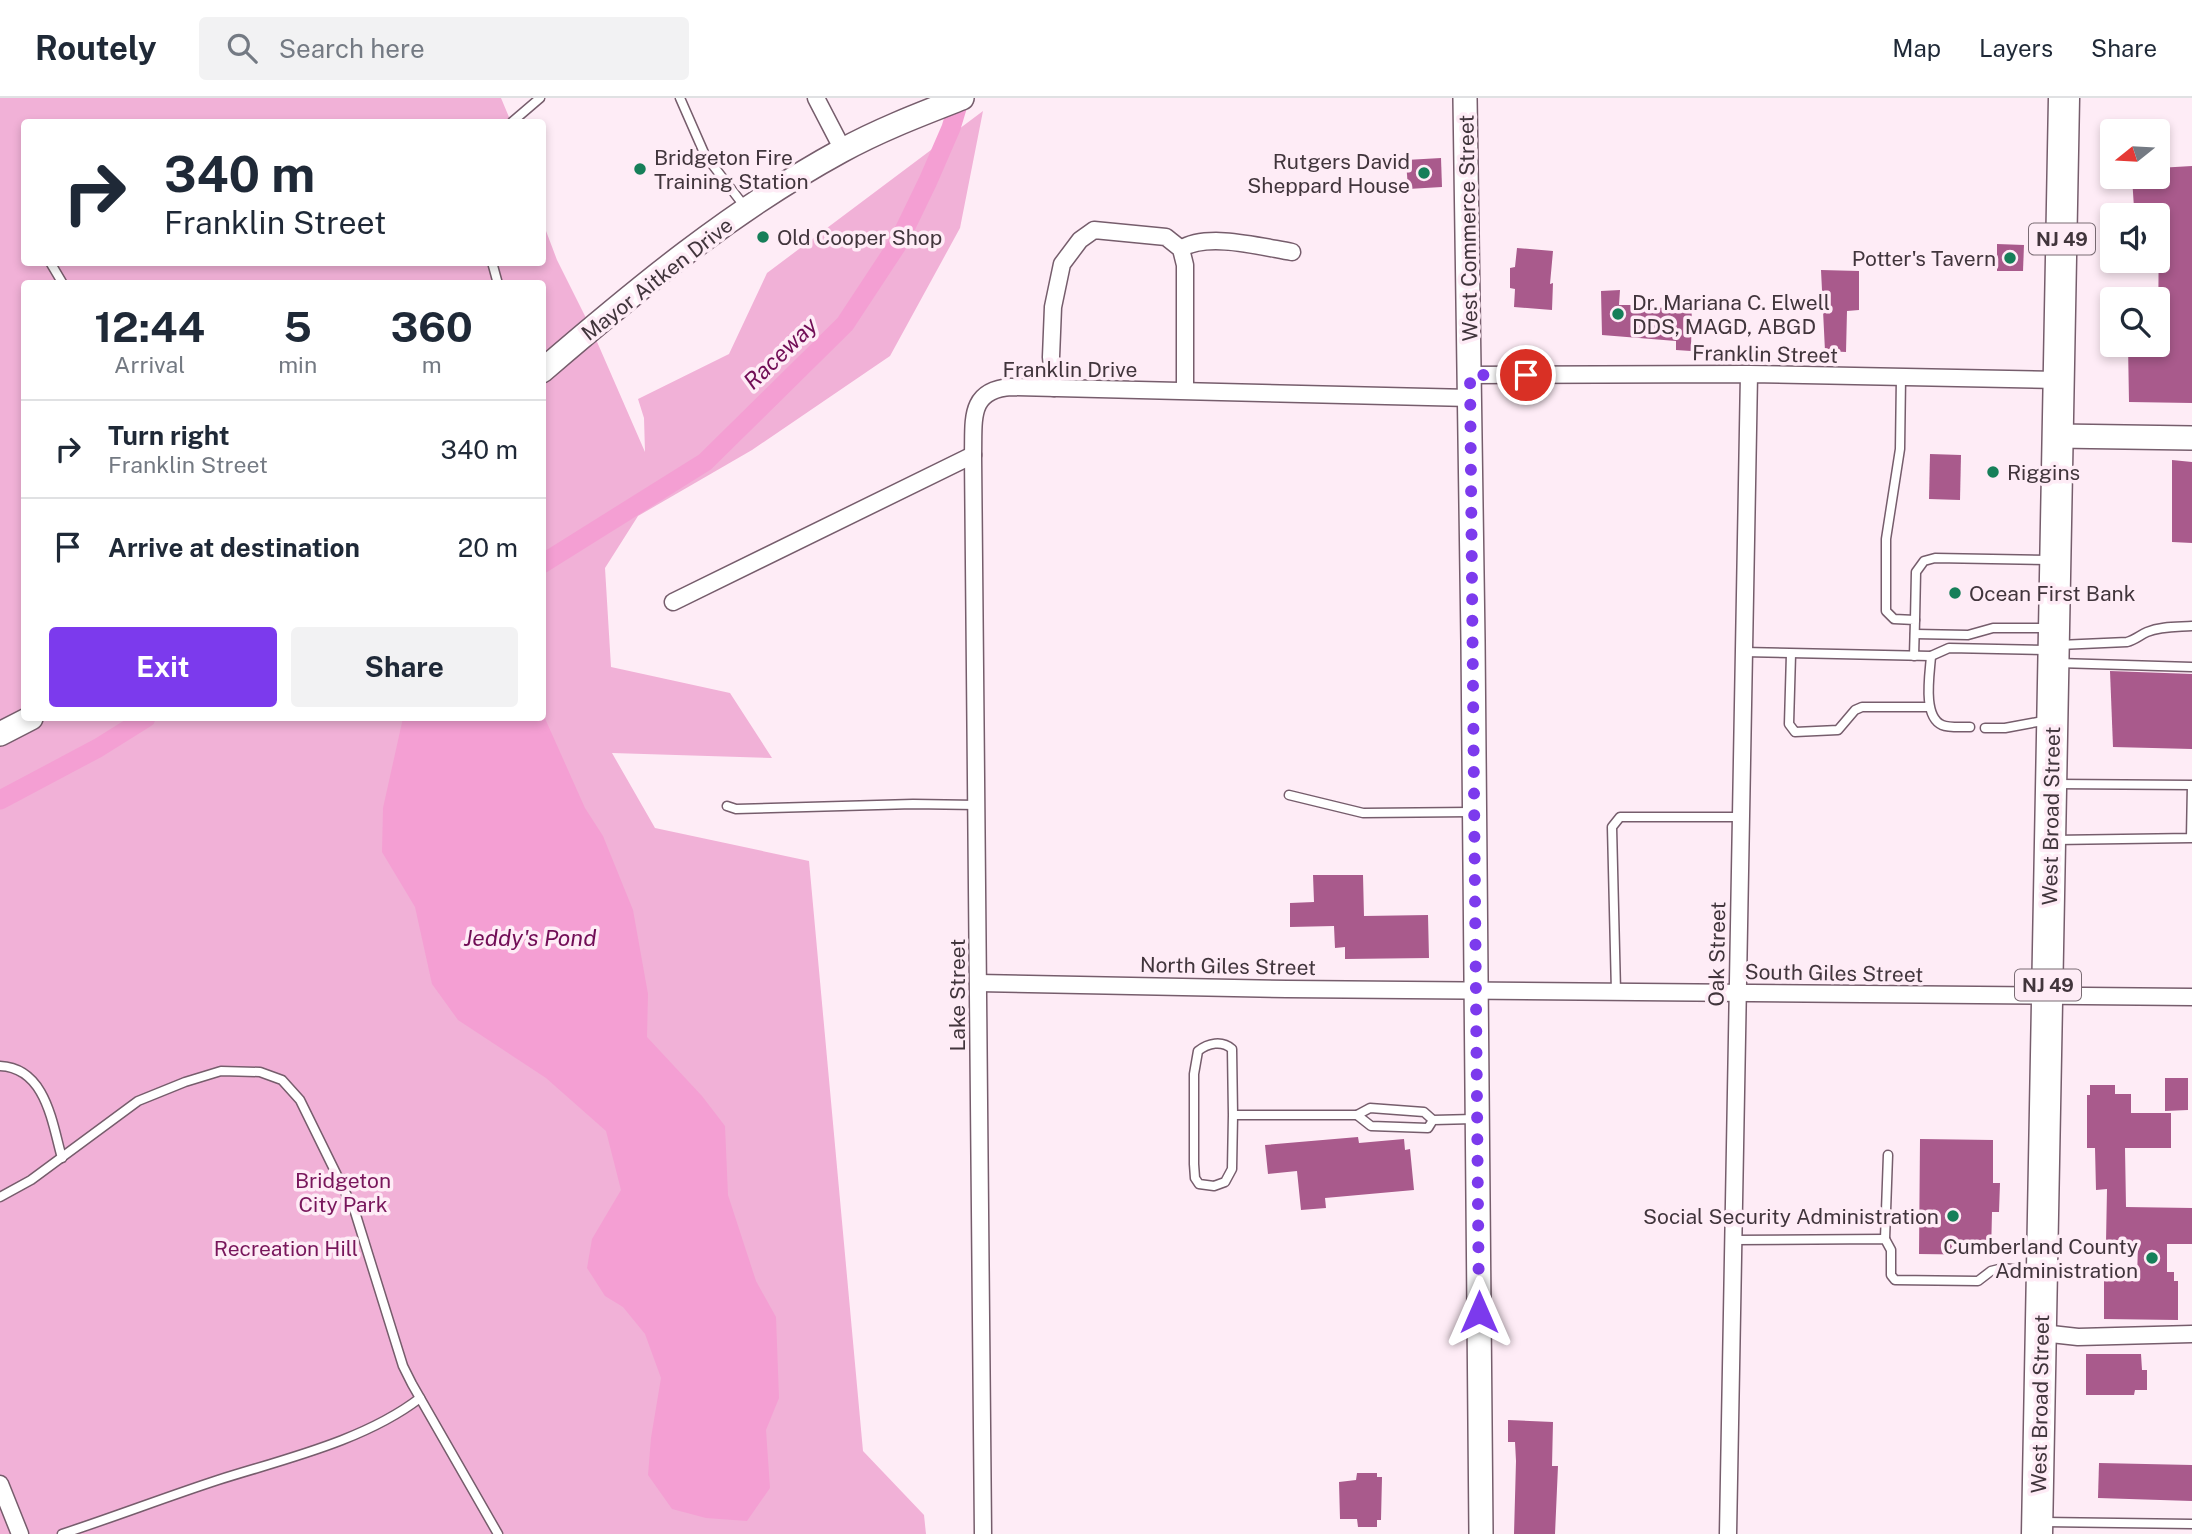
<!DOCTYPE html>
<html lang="en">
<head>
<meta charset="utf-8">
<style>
	:root { --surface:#fff; --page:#f2f2f3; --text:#1f2937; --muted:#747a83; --line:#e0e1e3; --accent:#7c3aed }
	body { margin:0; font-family:"Public Sans",sans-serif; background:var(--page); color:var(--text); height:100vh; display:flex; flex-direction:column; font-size:26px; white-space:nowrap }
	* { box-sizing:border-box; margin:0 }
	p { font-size:23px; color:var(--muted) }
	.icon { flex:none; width:38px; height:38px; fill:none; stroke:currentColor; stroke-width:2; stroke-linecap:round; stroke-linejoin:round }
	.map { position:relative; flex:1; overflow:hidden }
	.drawer { position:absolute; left:21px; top:182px; width:525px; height:441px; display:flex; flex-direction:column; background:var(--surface); border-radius:7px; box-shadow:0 4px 10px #0003 }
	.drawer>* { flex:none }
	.top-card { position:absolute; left:21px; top:21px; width:525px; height:147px; border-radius:7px; box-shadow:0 4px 10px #0003; background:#fff; color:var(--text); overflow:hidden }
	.needle { width:46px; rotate:252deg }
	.controls { position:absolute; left:2100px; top:21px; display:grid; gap:14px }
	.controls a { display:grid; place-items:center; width:70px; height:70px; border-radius:7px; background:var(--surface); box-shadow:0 4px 10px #0003; font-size:35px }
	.pin { position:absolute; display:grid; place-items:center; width:60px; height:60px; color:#fff; margin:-30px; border:4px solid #fff; border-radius:50%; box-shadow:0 2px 7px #0007 }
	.me { position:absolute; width:77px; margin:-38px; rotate:0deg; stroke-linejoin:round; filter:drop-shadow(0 0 5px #0008) }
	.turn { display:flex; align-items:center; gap:24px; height:147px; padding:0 28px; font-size:32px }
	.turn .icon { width:91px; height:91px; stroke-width:2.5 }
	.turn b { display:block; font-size:49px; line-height:60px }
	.eta { display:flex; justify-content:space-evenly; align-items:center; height:119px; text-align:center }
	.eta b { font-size:42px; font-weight:700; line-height:49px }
	.action { display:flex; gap:14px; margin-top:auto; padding:14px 28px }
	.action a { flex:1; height:80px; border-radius:7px; background:var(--accent); color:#fff; font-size:28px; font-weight:700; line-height:80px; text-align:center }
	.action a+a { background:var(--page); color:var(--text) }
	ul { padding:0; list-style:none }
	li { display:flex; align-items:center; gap:21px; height:98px; padding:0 28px; border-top:2px solid var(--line) }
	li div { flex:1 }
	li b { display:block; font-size:26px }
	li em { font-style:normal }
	header { display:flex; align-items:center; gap:42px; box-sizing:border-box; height:98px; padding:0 35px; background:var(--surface); border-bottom:2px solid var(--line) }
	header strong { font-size:33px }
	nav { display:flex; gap:38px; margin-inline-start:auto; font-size:24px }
	.search { width:490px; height:63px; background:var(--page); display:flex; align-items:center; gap:18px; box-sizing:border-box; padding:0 24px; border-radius:7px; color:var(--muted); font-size:26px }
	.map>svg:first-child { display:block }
	.green { fill:#f1b1d7; fill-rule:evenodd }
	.water { fill:#f49fd3 }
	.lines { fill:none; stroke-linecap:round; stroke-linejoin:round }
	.canal { stroke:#f49fd3; stroke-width:19 }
	.building { fill:#a95a8c }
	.lane-casing { stroke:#765d6c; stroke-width:11 }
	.street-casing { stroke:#765d6c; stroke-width:19 }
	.secondary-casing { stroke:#765d6c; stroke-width:26 }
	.highway-casing { stroke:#765d6c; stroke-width:33 }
	.lane { stroke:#fff; stroke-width:8 }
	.street { stroke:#fff; stroke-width:16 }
	.secondary { stroke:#fff; stroke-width:23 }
	.highway { stroke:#fff; stroke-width:30 }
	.route { stroke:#7c3aed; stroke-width:12; stroke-dasharray:0 21.6 }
	.poi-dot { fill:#167f59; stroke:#feecf6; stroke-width:2.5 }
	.labels { text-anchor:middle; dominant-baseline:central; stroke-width:7; stroke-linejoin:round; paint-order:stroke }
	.shield { fill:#feecf6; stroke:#7a6c74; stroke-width:2 }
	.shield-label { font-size:19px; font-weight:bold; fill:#41353c }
	.poi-label { font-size:21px; fill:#41353c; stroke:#feecf6; text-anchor:start }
	.street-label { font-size:21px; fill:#41353c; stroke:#feecf6 }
	.park-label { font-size:21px; fill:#78165b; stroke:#feecf6 }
	.water-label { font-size:23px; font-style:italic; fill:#710d56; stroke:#feecf6 }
</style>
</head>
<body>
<header>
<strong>Routely</strong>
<div class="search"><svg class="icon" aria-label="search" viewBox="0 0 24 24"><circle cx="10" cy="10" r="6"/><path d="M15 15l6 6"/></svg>Search here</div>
<nav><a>Map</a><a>Layers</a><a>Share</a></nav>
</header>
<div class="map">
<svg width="2192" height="1436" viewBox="0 0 2192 1436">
	<rect width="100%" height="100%" fill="#feecf6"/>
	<!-- green -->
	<path class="green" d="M 0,0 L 501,0 L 511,24 L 24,24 L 24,164 L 542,164 L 543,125 L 557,162 L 591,230 L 645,354 L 644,320 L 638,301 L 729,256 L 767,175 L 983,13 L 960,130 L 890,258 L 752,352 L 638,418 L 605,470 L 611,569 L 730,595 L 772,660 L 612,655 L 655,730 L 809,763 L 863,1353 L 924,1417 L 926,1436 L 0,1436 ZM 24,186 L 542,186 L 542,620 L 24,620 Z"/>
	<!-- water -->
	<path class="water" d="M 543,616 L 585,710 L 603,738 L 633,812 L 648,896 L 647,939 L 702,998 L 725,1028 L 728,1097 L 756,1183 L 776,1219 L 779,1300 L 766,1332 L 770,1390 L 747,1423 L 706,1420 L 672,1411 L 648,1377 L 651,1340 L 661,1280 L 645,1236 L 623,1209 L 605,1198 L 587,1170 L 592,1141 L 621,1092 L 606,1033 L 546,980 L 458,922 L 432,886 L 415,809 L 382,754 L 383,710 L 403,620 L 542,620 Z"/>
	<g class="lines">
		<!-- canal -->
		<g class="canal">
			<path d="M 542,466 L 705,364 L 845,226 L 897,147 L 928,83 L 951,30 L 960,0"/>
			<path d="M 0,702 L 98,650 L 146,620"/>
		</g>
	</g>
	<!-- building -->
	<g class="building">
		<path d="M 1441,60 L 1442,89 L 1408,91 L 1406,62 Z"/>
		<path d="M 2192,68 L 2192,305 L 2129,304 L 2128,247 L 2158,247 L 2159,112 L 2134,110 L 2132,79 L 2158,79 L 2158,70 Z"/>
		<path d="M 1997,146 L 2024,147 L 2023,173 L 1997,173 Z"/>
		<path d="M 1517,150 L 1553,153 L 1550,186 L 1553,185 L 1552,212 L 1514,209 L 1515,191 L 1510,190 L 1510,170 L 1515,169 Z"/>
		<path d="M 1821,172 L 1859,173 L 1859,212 L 1847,213 L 1846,254 L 1825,253 Z"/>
		<path d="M 1620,192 L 1619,207 L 1634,207 L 1634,211 L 1676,209 L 1676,199 L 1692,199 L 1691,253 L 1676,252 L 1676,243 L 1602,237 L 1601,193 Z"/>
		<path d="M 1930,356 L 1961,357 L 1960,402 L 1929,401 Z"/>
		<path d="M 2172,362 L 2192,364 L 2192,445 L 2172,444 Z"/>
		<path d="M 2110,573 L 2192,576 L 2192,651 L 2113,649 Z"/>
		<path d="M 1313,777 L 1363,777 L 1364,818 L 1428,817 L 1429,860 L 1345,861 L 1345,849 L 1335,850 L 1334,828 L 1290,829 L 1290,805 L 1314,804 Z"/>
		<path d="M 2165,980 L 2188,980 L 2188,1012 L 2165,1013 Z"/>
		<path d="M 2090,987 L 2115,987 L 2115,996 L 2131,996 L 2131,1015 L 2171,1015 L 2171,1050 L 2125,1050 L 2126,1109 L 2192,1110 L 2192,1146 L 2167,1146 L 2167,1174 L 2174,1174 L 2174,1183 L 2178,1183 L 2178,1222 L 2104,1221 L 2104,1182 L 2137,1182 L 2138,1145 L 2106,1144 L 2107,1091 L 2096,1092 L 2095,1050 L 2087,1050 L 2087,997 L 2090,997 Z"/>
		<path d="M 1358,1039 L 1359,1045 L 1404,1041 L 1405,1052 L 1410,1051 L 1414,1092 L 1325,1100 L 1326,1110 L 1301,1112 L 1297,1073 L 1268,1076 L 1265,1047 Z"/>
		<path d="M 1920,1041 L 1993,1042 L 1993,1085 L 2000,1085 L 1999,1114 L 1992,1114 L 1991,1157 L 1919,1156 Z"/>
		<path d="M 2086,1256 L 2141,1256 L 2142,1272 L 2147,1272 L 2147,1292 L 2135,1292 L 2134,1297 L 2086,1297 Z"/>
		<path d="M 1508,1322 L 1553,1324 L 1552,1368 L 1558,1368 L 1555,1436 L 1514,1436 L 1516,1363 L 1515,1344 L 1508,1344 Z"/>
		<path d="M 2099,1365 L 2192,1367 L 2192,1403 L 2098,1400 Z"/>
		<path d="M 1357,1375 L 1377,1375 L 1377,1379 L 1382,1379 L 1381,1422 L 1377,1422 L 1377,1429 L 1358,1429 L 1357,1421 L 1340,1421 L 1339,1384 L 1356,1382 Z"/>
	</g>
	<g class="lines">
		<!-- lane casing -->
		<g class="lane-casing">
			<g id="lane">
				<path d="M 680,0 L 705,57 L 745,109"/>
				<path d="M 512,24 L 540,0"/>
				<path d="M 50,164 L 63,186"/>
				<path d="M 492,164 L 498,186"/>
				<path d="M 1901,279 L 1900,351 L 1886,441 L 1886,513 L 1894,521 L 1915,522 L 1914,558"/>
				<path d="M 1915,522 L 1916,474 L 1924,463 L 1935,460 L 2050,462"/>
				<path d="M 1915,536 L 1968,537 L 1993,530 L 2048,530"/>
				<path d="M 2059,547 L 2127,544 C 2135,542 2140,537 2147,534 C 2161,528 2177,529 2192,528"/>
				<path d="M 1743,554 L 1931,558 L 1949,550 L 2047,552"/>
				<path d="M 1791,556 L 1789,626 L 1795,634 L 1838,632 L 1855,612 L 1862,609 L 1929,609"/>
				<path d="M 1931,558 C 1930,575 1922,618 1942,627 C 1949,630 1961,629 1970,629"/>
				<path d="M 2058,565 L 2192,569"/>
				<path d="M 1985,630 L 2005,630 L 2048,622"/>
				<path d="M 1289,697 L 1363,715 L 1472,714"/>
				<path d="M 727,708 L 736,711 L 913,706 L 977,707"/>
				<path d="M 2054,742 L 2191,740 L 2192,687 L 2055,686"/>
				<path d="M 1616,894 L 1612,729 L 1620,719 L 1740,719"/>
				<path d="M 0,968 C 46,970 52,1025 62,1060"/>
				<path d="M 1233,1017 L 1232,1071 L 1225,1084 L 1214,1088 L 1199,1086 L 1195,1080 L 1194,1066 L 1194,976 L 1198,953 C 1208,945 1222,942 1232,951 L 1233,1017 L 1357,1017"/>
				<path d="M 1433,1022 L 1428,1030 L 1371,1028 L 1357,1017 L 1370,1010 L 1424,1014 L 1433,1022 L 1474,1021"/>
				<path d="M 0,1099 L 31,1082 L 138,1003 L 185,984 L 221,973 L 260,974 L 282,982 L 300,1002 L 355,1114 L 403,1268 L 412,1286 L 498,1436"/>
				<path d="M 1885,1141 L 1888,1057"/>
				<path d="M 1733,1142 L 1885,1141 L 1891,1152 L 1891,1177 L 1895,1182 L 1978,1183 L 1991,1173 L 2003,1170 L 2038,1174"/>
				<path d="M 2044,1424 L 2192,1426"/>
				<path d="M 62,1436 C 114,1419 166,1399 218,1382 C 284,1361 364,1343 420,1300"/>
			</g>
		</g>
		<!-- street casing -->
		<g class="street-casing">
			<g id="street">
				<path d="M 816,0 L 843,52"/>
				<path d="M 1181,151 C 1207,134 1262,149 1292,154"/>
				<path d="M 1470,277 L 1749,276 L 2059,282"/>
				<path d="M 1054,290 L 1051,259 L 1053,209 L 1062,166 L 1080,142 L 1094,132 L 1166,139 L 1181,151 L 1185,167 L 1185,292"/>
				<path d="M 673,504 L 973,357"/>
				<path d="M 978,885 L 1287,891 L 2192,899"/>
				<path d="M 2042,1235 L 2078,1239 L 2192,1236"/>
				<path d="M 0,1386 L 20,1436"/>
				<path d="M 983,1436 L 973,357 C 974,322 968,292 1011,289 L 1470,300"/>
				<path d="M 1728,1436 L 1749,276"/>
			</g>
		</g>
		<!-- secondary casing -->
		<g class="secondary-casing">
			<g id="secondary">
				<path d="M 1465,0 L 1473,543 L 1481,1436"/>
				<path d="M 542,273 C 636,192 731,113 841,53 C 879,32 921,16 962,0"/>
				<path d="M 2058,338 L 2192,340"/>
				<path d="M 0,636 L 31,620"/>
			</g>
		</g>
		<!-- highway casing -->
		<g class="highway-casing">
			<path id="highway" d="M 2037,1436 L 2064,0"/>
		</g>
		<!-- lane -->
		<use href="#lane" class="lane"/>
		<!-- street -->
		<use href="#street" class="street"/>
		<!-- secondary -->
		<use href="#secondary" class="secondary"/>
		<!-- highway -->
		<use href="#highway" class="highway"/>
	</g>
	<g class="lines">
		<!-- route -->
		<path class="route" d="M 1479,1214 L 1470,277 L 1526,277"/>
	</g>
	<!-- markers -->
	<g class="poi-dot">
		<circle cx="640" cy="71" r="7"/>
		<circle cx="1424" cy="75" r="7"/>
		<circle cx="763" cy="139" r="7"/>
		<circle cx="2010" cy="160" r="7"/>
		<circle cx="1618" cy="216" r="7"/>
		<circle cx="1993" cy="374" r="7"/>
		<circle cx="1955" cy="495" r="7"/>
		<circle cx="1953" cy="1118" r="7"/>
		<circle cx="2152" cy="1160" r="7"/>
	</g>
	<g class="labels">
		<!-- shield labels -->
		<g class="shield">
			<rect x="2029" y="125.5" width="66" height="31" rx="5"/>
			<rect x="2015" y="871.5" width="66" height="31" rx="5"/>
		</g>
		<g class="shield-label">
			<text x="2062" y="141">NJ 49</text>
			<text x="2048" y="887">NJ 49</text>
		</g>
		<!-- poi labels -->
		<g class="poi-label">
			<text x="654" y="59">Bridgeton Fire<tspan x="654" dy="24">Training Station</tspan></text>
			<text x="1410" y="63" text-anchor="end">Rutgers David<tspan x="1410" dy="24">Sheppard House</tspan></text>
			<text x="777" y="139">Old Cooper Shop</text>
			<text x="1996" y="160" text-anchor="end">Potter's Tavern</text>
			<text x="1632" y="204">Dr. Mariana C. Elwell<tspan x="1632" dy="24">DDS, MAGD, ABGD</tspan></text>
			<text x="2007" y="374">Riggins</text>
			<text x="1969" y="495">Ocean First Bank</text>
			<text x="1939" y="1118" text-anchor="end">Social Security Administration</text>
			<text x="2138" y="1148" text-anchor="end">Cumberland County<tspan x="2138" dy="24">Administration</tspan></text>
		</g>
		<!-- street labels -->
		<g class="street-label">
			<text transform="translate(1468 130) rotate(-91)">West Commerce Street</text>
			<text transform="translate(657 181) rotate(-38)">Mayor Aitken Drive</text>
			<text transform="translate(1765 256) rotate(1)">Franklin Street</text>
			<text x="1070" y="271">Franklin Drive</text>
			<text transform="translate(2051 718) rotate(-89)">West Broad Street</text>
			<text transform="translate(1717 856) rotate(-89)">Oak Street</text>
			<text transform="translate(1228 868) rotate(1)">North Giles Street</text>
			<text transform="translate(1834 875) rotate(1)">South Giles Street</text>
			<text transform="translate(957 897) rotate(-90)">Lake Street</text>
			<text transform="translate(2040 1306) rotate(-89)">West Broad Street</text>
		</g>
		<!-- park labels -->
		<g class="park-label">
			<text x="343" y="1082">Bridgeton<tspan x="343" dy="24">City Park</tspan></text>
			<text x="286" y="1150">Recreation Hill</text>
		</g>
		<!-- water labels -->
		<g class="water-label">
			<text transform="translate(780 255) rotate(-44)">Raceway</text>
			<text x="530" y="839">Jeddy's Pond</text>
		</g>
	</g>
</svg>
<div class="controls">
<a><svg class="needle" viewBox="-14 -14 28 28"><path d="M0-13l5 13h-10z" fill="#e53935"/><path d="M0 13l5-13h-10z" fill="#747a83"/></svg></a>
<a><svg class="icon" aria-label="sound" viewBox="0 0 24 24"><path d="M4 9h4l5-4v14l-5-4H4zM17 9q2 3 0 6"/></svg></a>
<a><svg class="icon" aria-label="search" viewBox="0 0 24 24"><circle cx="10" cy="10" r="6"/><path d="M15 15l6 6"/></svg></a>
</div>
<div class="pin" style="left:1526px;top:277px;background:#d93025"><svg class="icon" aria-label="arrive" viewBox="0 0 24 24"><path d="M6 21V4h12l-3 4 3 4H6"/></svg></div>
<svg class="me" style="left:1479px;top:1214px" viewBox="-20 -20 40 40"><path d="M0-17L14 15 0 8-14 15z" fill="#7c3aed" stroke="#fff" stroke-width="4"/></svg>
<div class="top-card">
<div class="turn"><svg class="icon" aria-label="right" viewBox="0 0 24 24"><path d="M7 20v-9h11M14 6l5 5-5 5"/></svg><div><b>340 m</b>Franklin Street</div></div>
</div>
<section class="drawer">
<div class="eta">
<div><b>12:44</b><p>Arrival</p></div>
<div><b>5</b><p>min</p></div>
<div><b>360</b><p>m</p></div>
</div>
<ul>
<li><svg class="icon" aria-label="right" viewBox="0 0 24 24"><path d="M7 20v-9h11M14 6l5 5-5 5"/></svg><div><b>Turn right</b><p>Franklin Street</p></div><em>340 m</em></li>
<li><svg class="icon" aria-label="arrive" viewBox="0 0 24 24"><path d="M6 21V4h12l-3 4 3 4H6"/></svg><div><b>Arrive at destination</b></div><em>20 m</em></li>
</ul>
<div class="action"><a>Exit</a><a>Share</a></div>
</section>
</div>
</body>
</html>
